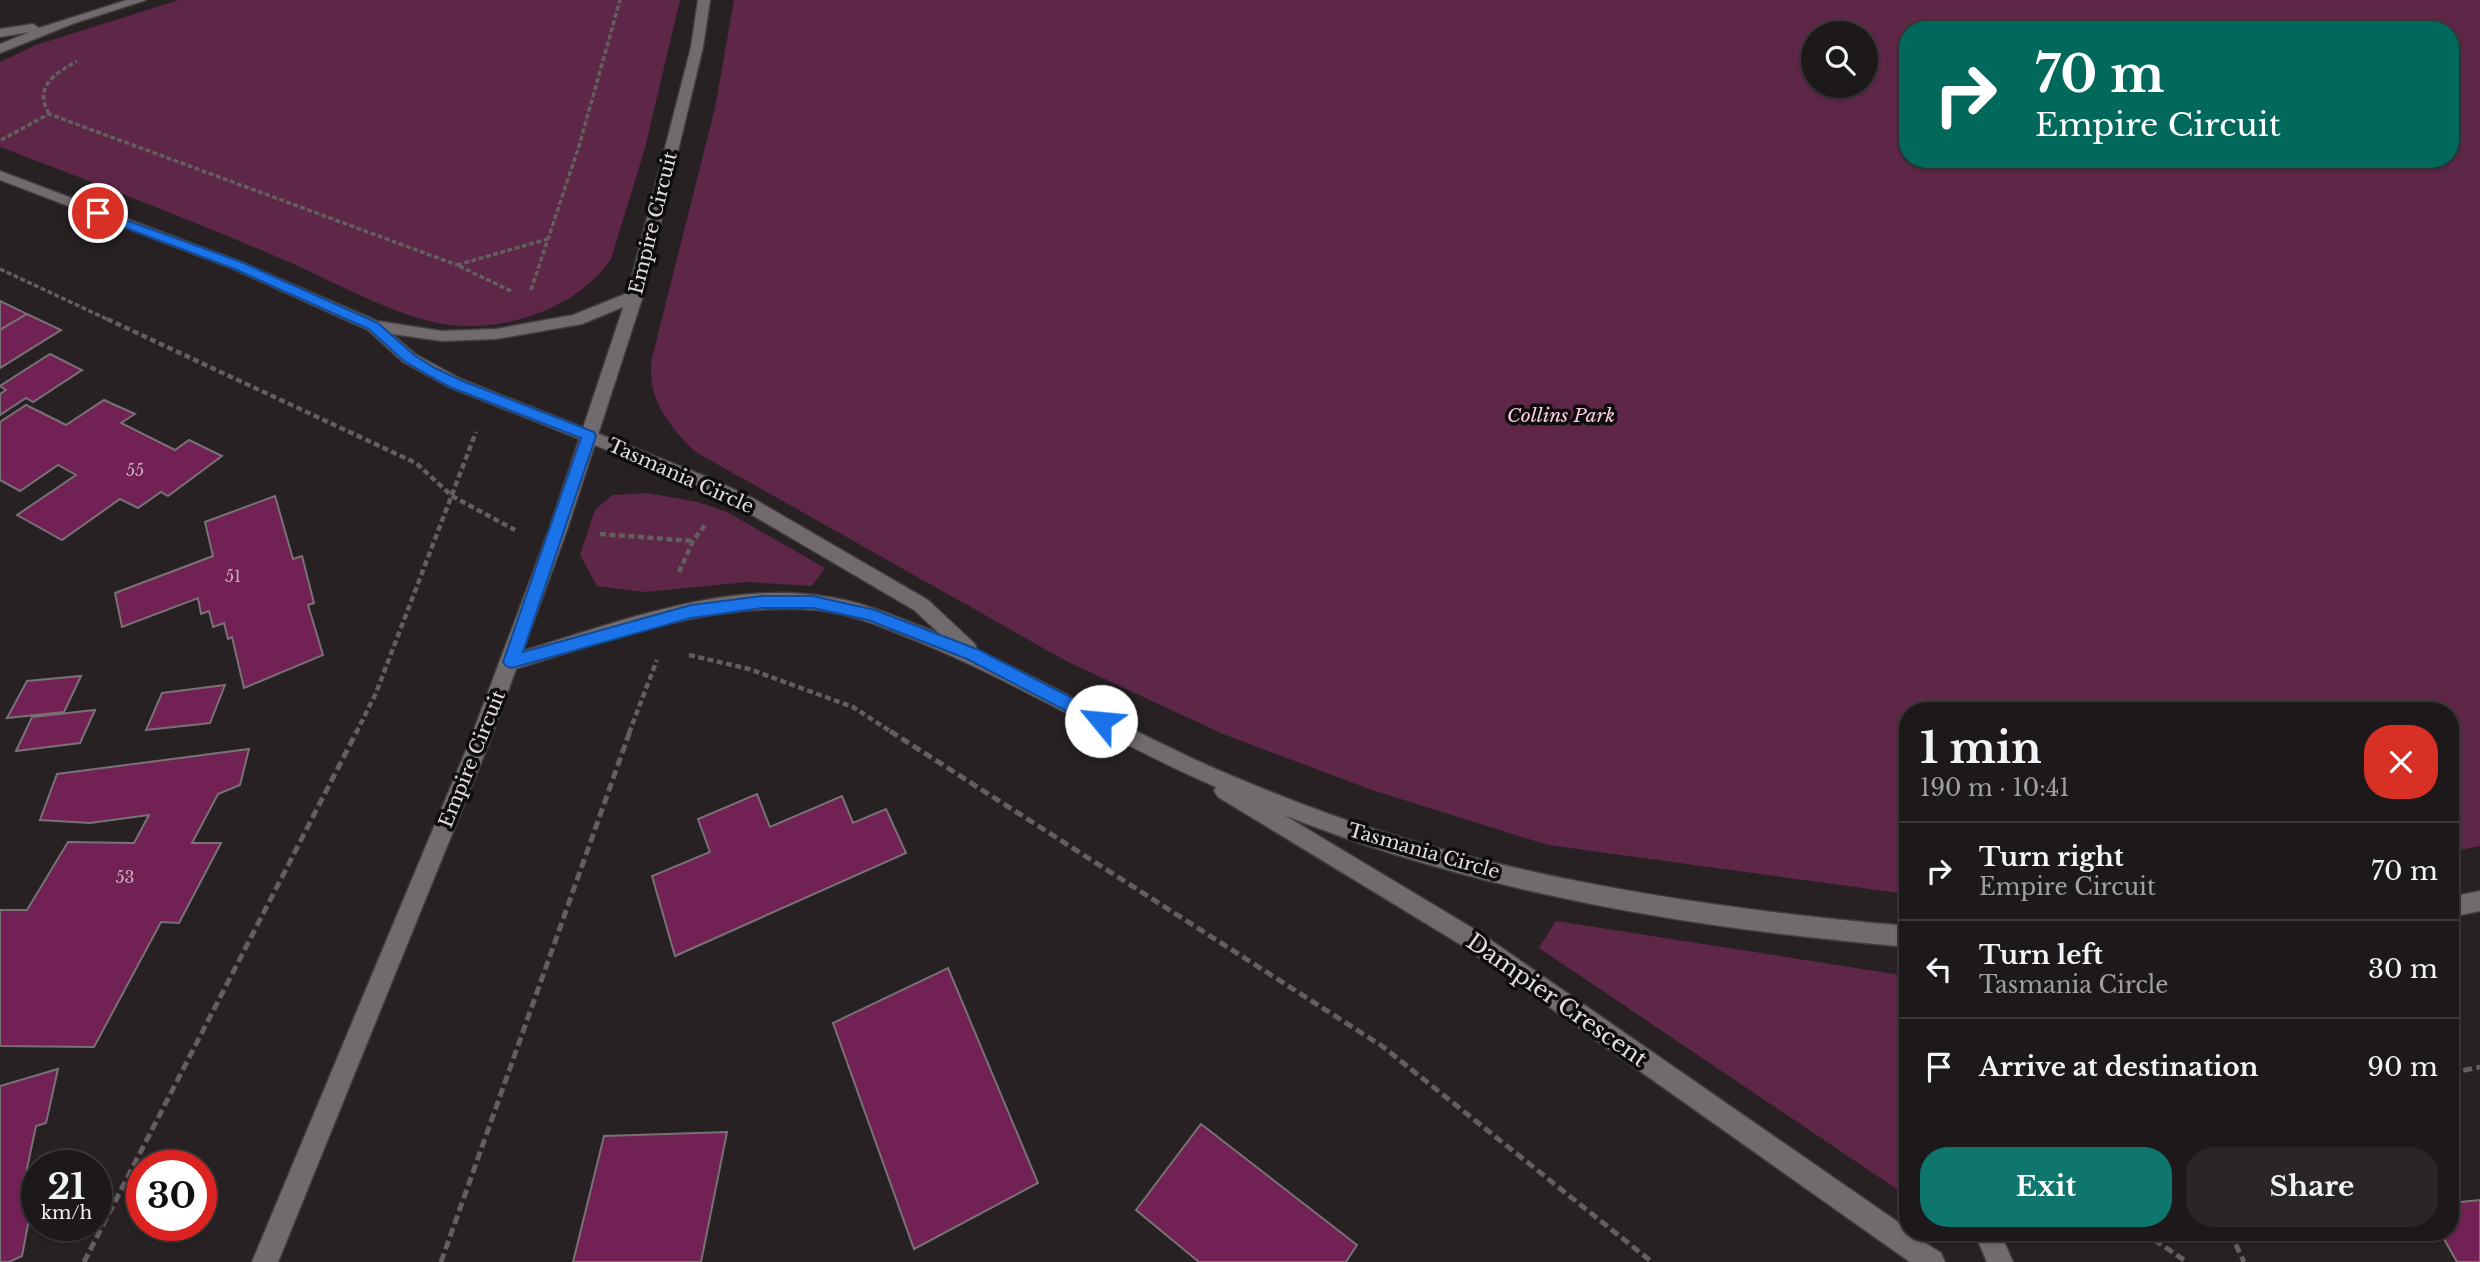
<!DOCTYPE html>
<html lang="en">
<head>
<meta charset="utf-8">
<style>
	:root { --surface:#1d191b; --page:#2a2628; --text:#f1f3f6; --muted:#a0a0a3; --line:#3b383a; --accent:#0f766e }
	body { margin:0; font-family:"Libre Baskerville",serif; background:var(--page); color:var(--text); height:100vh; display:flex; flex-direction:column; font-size:26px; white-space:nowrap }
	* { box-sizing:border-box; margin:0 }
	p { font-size:23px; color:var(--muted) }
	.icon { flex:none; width:38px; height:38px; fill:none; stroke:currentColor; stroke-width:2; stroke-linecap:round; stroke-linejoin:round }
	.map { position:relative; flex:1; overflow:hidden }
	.panel { position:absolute; left:1899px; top:702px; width:560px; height:539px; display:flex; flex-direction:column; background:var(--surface); border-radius:28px; box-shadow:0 2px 5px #0004,0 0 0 2px var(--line) }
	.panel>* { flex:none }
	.top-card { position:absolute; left:1899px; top:21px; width:560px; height:147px; border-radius:28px; box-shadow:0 2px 5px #0004,0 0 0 2px var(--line); background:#00695c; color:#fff; overflow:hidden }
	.tools { position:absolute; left:1801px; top:21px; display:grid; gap:14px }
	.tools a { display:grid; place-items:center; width:77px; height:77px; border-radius:50%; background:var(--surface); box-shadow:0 2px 5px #0004,0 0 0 2px var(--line); font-size:35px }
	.speed { position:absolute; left:21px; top:1150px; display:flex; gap:14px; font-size:35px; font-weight:700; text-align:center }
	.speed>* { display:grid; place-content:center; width:91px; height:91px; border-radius:50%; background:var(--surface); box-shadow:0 2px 5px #0004,0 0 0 2px var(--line); line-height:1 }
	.speed small { font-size:18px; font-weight:400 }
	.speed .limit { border:10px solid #d22; background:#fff; color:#111 }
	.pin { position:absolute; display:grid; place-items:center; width:60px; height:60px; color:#fff; margin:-30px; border:4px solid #fff; border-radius:50%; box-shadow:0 2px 7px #0007 }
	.me { position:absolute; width:77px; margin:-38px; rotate:298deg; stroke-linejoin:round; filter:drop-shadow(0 0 5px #0008) }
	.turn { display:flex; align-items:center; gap:24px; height:147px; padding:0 21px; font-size:32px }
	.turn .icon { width:91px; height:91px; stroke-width:2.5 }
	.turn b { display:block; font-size:49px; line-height:60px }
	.round { display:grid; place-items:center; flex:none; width:74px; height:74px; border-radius:28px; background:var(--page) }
	.overview { display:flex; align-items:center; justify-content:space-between; height:119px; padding:0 21px }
	h1 { font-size:42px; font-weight:700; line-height:52px }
	.primary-button { display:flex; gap:14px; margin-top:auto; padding:14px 21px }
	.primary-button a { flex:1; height:80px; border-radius:28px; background:var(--accent); color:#fff; font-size:28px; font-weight:700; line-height:80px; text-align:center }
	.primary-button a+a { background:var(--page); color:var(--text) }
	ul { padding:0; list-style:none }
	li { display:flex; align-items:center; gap:21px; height:98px; padding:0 21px; border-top:2px solid var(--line) }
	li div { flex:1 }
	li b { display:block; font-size:26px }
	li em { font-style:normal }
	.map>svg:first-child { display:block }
	.green { fill:#5e2748; fill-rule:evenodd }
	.building { fill:#712153; stroke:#787175; stroke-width:2 }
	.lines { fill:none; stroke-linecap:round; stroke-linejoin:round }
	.minor-casing { stroke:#423d3f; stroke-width:3 }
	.tertiary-casing { stroke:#423d3f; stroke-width:3 }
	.path-far2 { stroke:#635e60; stroke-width:3.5; stroke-dasharray:5 2.5; stroke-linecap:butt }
	.path-far1 { stroke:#635e60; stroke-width:4.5; stroke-dasharray:6 3.5; stroke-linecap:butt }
	.path { stroke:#635e60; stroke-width:5; stroke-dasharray:9 4.5; stroke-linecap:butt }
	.minor { fill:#726b6e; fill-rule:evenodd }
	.tertiary { fill:#726b6e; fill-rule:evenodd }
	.route { fill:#1a73e8; stroke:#114b97; stroke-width:2 }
	.labels { text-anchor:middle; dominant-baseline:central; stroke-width:7; stroke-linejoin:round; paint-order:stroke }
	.number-label { font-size:16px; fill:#c4adbb }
	.street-label { font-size:19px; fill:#e0dcde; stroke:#0e0c0d }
	.park-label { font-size:19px; font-style:italic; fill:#fbcbe4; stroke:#0e0c0d }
	.near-street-label { font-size:23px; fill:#e0dcde; stroke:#0e0c0d }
</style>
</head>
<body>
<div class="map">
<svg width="2480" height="1262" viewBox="0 0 2480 1262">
	<rect width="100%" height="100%" fill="#272124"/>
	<!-- green -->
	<g class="green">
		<path d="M 179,0 L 680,0 L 645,148 L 611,259 C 579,307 507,332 450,325 C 401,320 329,279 282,259 C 189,219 95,183 0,147 L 0,62 L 36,45 Z"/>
		<path d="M 734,0 L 2480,0 L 2480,846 L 2450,852 L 2450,710 L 1908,710 L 1907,894 L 1548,845 L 1372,790 L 1223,734 L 1068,662 L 694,451 C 668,424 646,398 652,358 L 715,108 ZM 1908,30 L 2450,30 L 2450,159 L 1908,159 ZM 1813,33 L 1866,33 L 1866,86 L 1813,86 Z"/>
		<path d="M 647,493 L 698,502 L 727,512 L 825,568 L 812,586 L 747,582 L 645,592 L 597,586 L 580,555 L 595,510 L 612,495 Z"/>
		<path d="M 1556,921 L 1907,976 L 1907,1196 L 1539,948 Z"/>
	</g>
	<!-- building -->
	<g class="building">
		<path d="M 0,301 L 27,314 L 0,330 Z"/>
		<path d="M 27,314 L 61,330 L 0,368 L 0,330 Z"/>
		<path d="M 50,354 L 82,370 L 33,402 L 26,398 L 0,415 L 0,394 L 6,390 L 0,386 Z"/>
		<path d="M 104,400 L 135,414 L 121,423 L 175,450 L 189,440 L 222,456 L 168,496 L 161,492 L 138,508 L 120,499 L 62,540 L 17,515 L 76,475 L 58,465 L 20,491 L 0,480 L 0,422 L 26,405 L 66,425 Z"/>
		<path d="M 275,496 L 293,559 L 302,556 L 314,603 L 308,605 L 323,655 L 244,688 L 232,637 L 228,639 L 224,623 L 213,627 L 209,611 L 201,614 L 198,598 L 122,627 L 115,593 L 213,556 L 205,522 Z"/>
		<path d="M 81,676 L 64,712 L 7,718 L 27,681 Z"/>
		<path d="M 225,685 L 210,723 L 146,730 L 162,693 Z"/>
		<path d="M 95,710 L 80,743 L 16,751 L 32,717 Z"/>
		<path d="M 249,749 L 240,785 L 218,794 L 192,843 L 221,843 L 179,923 L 161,922 L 94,1047 L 0,1046 L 0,910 L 27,910 L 68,842 L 134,843 L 149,815 L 90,823 L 40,820 L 57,774 Z"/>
		<path d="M 757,794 L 770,827 L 842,796 L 853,823 L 886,809 L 906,853 L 675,956 L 652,876 L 710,852 L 698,819 Z"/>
		<path d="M 948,968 L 1038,1183 L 914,1249 L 833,1023 Z"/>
		<path d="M 58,1069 L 46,1123 L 36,1126 L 22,1192 L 35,1188 L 22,1256 L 9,1262 L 0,1262 L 0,1086 Z"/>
		<path d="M 1201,1124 L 1357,1245 L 1346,1262 L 1199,1262 L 1136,1210 Z"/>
		<path d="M 727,1132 L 701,1262 L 573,1262 L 604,1136 Z"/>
		<path d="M 2480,1200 L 2480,1262 L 2457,1262 L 2440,1232 L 2450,1232 L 2450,1203 Z"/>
	</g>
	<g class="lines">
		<!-- minor casing -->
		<g class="minor-casing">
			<g id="minor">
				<path d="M 127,0 L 146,0 L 72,24 L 0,53 L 0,44 L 30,32 L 0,37 L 0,29 L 33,24 L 39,28 Z"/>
				<path d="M 0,171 L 241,262 L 377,321 L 442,331 L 496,329 L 573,315 L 630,292 L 640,292 L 643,296 L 640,300 L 582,324 L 496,339 L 442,341 L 392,334 L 415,354 L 461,379 L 712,479 L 754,499 L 928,600 L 975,644 L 977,650 C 1043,680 1105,717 1171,748 C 1213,769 1258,787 1302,804 C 1490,876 1708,909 1908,926 L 1908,947 C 1697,929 1481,894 1284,815 L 1479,932 L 1908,1229 L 1908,1232 L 1941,1253 L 1945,1262 L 1910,1262 L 1463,946 L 1218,797 L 1214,791 L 1216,787 C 1114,743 1020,683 917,641 C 884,628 852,613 816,610 C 712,601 610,640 512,670 L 505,668 L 502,662 L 505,656 L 512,654 C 612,625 723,579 829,597 C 868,603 904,620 940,634 L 914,610 L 742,509 L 700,487 L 449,387 L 403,362 L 368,330 L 231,268 L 0,180 Z"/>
				<path d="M 2480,891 L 2480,911 L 2450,917 L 2450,897 Z"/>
				<path d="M 1974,1232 L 2000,1232 L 2013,1262 L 1987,1262 Z"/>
			</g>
		</g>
		<!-- tertiary casing -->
		<g class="tertiary-casing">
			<path id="tertiary" d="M 698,0 L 710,0 L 703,47 L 643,296 L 567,530 L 489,743 L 278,1262 L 252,1262 L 469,743 L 549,530 L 627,296 L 691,47 Z"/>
		</g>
		<!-- path-far2 -->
		<g class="path-far2">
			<path d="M 49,114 C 33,86 55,74 77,61"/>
			<path d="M 1,140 L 49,114 L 457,265"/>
			<path d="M 0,269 L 111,321"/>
			<path d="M 531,290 L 579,146 L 620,0"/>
			<path d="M 511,291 L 457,265 L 551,238"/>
		</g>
		<!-- path-far1 -->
		<g class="path-far1">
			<path d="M 107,319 L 416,463 L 452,496 L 515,530"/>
			<path d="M 600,534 L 693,541"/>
			<path d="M 679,572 L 693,541 L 705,525"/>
			<path d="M 689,655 L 749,669 L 853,707 L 893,733"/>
			<path d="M 356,733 L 376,693 L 476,432"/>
			<path d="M 629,733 L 657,660"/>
		</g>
		<!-- path -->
		<g class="path">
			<path d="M 890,731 L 1382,1046 L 1652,1262"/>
			<path d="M 2450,1073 L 2480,1067"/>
			<path d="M 2143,1232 L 2187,1262"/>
			<path d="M 2230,1232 L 2244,1262"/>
			<path d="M 84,1262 L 357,731"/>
			<path d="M 441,1262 L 630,731"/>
		</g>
		<!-- minor -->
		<use href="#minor" class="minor"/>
		<!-- tertiary -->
		<use href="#tertiary" class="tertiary"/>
	</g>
	<!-- route -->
	<path class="route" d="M 98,210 L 241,262 L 378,323 L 414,355 L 435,368 L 460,380 L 594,432 L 596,436 L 523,652 L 691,605 L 762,596 L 813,596 L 875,610 L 979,650 L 1107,716 L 1109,721 L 1107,726 L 1095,726 L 967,659 L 868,620 L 813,608 L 762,608 L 691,618 L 512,668 L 506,666 L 503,662 L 581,438 L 450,387 L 426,374 L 404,361 L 369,329 L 232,268 L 94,216 L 94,211 Z"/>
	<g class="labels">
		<!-- number labels -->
		<g class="number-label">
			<text x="135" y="470">55</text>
			<text x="233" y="576">51</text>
			<text x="125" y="877">53</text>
		</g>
		<!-- street labels -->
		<g class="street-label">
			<text transform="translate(653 223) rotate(-76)">Empire Circuit</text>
			<text transform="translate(681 476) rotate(24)">Tasmania Circle</text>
			<text transform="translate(472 759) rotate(-68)">Empire Circuit</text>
			<text transform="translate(1424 851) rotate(16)">Tasmania Circle</text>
		</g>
		<!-- park labels -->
		<g class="park-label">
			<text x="1561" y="415">Collins Park</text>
		</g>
		<!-- near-street labels -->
		<g class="near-street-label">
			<text transform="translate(1557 1000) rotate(35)">Dampier Crescent</text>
		</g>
	</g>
</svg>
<div class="tools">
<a><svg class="icon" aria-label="search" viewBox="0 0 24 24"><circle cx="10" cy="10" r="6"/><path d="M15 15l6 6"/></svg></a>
</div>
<div class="speed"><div>21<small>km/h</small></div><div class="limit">30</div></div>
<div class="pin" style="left:98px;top:213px;background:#d93025"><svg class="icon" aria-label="arrive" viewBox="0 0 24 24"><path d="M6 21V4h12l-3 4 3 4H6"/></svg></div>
<svg class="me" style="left:1101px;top:721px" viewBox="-20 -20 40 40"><circle r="19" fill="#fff"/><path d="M0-13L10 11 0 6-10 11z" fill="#1a73e8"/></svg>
<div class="top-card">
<div class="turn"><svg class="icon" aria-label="right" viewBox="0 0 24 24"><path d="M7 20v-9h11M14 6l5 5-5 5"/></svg><div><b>70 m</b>Empire Circuit</div></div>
</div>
<section class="panel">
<div class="overview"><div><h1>1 min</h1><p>190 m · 10:41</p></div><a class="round" style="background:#d93025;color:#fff"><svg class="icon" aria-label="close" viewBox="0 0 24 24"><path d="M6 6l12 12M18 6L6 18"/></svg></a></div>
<ul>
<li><svg class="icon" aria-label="right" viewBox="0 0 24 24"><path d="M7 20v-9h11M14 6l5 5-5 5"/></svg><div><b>Turn right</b><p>Empire Circuit</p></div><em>70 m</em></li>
<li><svg class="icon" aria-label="left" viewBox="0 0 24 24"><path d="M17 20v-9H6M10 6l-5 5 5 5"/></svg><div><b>Turn left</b><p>Tasmania Circle</p></div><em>30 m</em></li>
<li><svg class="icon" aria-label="arrive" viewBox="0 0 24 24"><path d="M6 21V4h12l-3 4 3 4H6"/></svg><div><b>Arrive at destination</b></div><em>90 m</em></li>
</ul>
<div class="primary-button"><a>Exit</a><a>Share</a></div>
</section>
</div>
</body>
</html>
